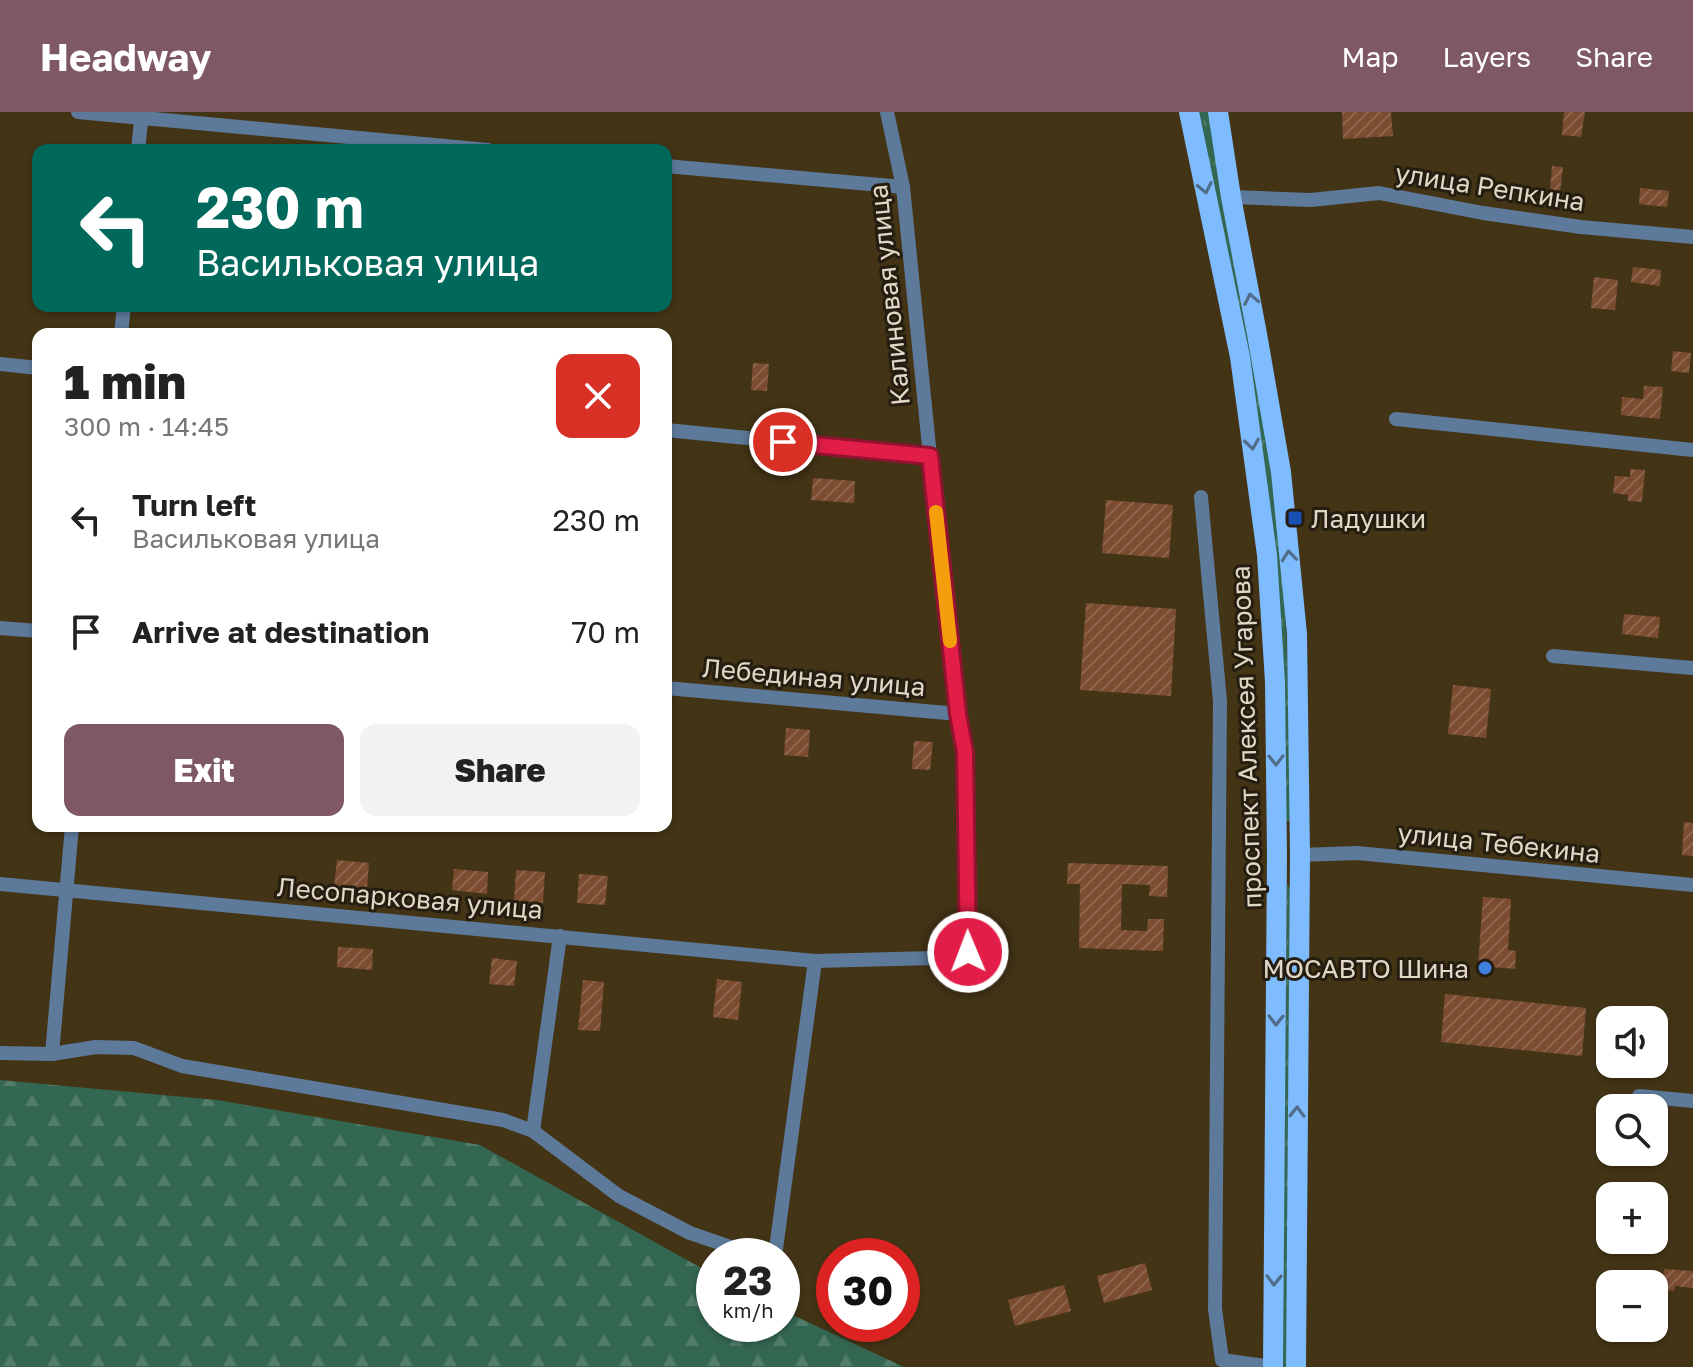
<!DOCTYPE html>
<html lang="en">
<head>
<meta charset="utf-8">
<style>
	:root { --surface:#fff; --page:#f2f2f2; --text:#222; --muted:#767676; --accent:#7e5866 }
	body { margin:0; font-family:"Golos Text",sans-serif; background:var(--page); color:var(--text); height:100vh; display:flex; flex-direction:column; font-size:30px; white-space:nowrap }
	* { box-sizing:border-box; margin:0 }
	p { font-size:26px; color:var(--muted) }
	.icon { flex:none; width:44px; height:44px; fill:none; stroke:currentColor; stroke-width:2; stroke-linecap:round; stroke-linejoin:round }
	.map { position:relative; flex:1; overflow:hidden }
	.sheet { position:absolute; left:32px; top:216px; width:640px; height:504px; display:flex; flex-direction:column; background:var(--surface); border-radius:16px; box-shadow:0 2px 6px #0004 }
	.sheet>* { flex:none }
	.hud { position:absolute; left:32px; top:32px; width:640px; height:168px; border-radius:16px; box-shadow:0 2px 6px #0004; background:#00695c; color:#fff; overflow:hidden }
	.controls { position:absolute; left:1596px; top:894px; display:grid; gap:16px }
	.controls a { display:grid; place-items:center; width:72px; height:72px; border-radius:16px; background:var(--surface); box-shadow:0 2px 6px #0004; font-size:40px }
	.speed { position:absolute; left:696px; top:1126px; display:flex; gap:16px; font-size:40px; font-weight:700; text-align:center }
	.speed>* { display:grid; place-content:center; width:104px; height:104px; border-radius:50%; background:var(--surface); box-shadow:0 2px 6px #0004; line-height:1 }
	.speed small { font-size:20px; font-weight:400 }
	.speed .limit { border:12px solid #d22; background:#fff; color:#111 }
	.pin { position:absolute; display:grid; place-items:center; width:68px; height:68px; color:#fff; margin:-34px; border:4px solid #fff; border-radius:50%; box-shadow:0 2px 8px #0007 }
	.me { position:absolute; width:88px; margin:-44px; rotate:359deg; stroke-linejoin:round; filter:drop-shadow(0 0 6px #0008) }
	.turn { display:flex; align-items:center; gap:28px; height:168px; padding:0 32px; font-size:36px }
	.turn .icon { width:104px; height:104px; stroke-width:2.5 }
	.turn b { display:block; font-size:56px; line-height:68px }
	.round { display:grid; place-items:center; flex:none; width:84px; height:84px; border-radius:16px; background:var(--page) }
	.summary { display:flex; align-items:center; justify-content:space-between; height:136px; padding:0 32px }
	h1 { font-size:48px; font-weight:800; line-height:60px }
	.button { display:flex; gap:16px; margin-top:auto; padding:16px 32px }
	.button a { flex:1; height:92px; border-radius:16px; background:var(--accent); color:#fff; font-size:32px; font-weight:800; line-height:92px; text-align:center }
	.button a+a { background:var(--page); color:var(--text) }
	ul { padding:0; list-style:none }
	li { display:flex; align-items:center; gap:24px; height:112px; padding:0 32px }
	li div { flex:1 }
	li b { display:block; font-size:30px }
	li em { font-style:normal }
	header { display:flex; align-items:center; gap:48px; box-sizing:border-box; height:112px; padding:0 40px; background:var(--accent); color:#fff }
	header strong { font-size:38px }
	nav { display:flex; gap:44px; margin-inline-start:auto; font-size:28px }
	.map>svg:first-child { display:block }
	.grass { fill:url(#grass-tufts) }
	.forest { fill:url(#forest-firs) }
	.building { fill:url(#building-hatch) }
	.lines { fill:none; stroke-linecap:round; stroke-linejoin:round }
	.street { stroke:#5d7a9b; stroke-width:14 }
	.primary { stroke:#7ebbff; stroke-width:20 }
	.oneway { stroke:#516c88 }
	.route-casing { stroke:#92132f; stroke-width:20 }
	.route { stroke:#e11d48; stroke-width:14 }
	.slow { stroke:#f59e0b; stroke-width:14 }
	.transit-dot { fill:#1a4fb4; stroke:#241d10; stroke-width:3 }
	.shop-dot { fill:#3f7fe0; stroke:#241d10; stroke-width:3 }
	.labels { text-anchor:middle; dominant-baseline:central; stroke-width:6; stroke-linejoin:round; paint-order:stroke }
	.street-label { font-size:26px; fill:#e1d7c7; stroke:#241d10 }
	.poi-label { font-size:26px; fill:#e1d7c7; stroke:#241d10; text-anchor:start }
</style>
</head>
<body>
<header>
<strong>Headway</strong>
<nav><a>Map</a><a>Layers</a><a>Share</a></nav>
</header>
<div class="map">
<svg width="1693" height="1255" viewBox="0 0 1693 1255">
	<defs>
		<pattern id="grass-tufts" width="24" height="20" patternUnits="userSpaceOnUse" patternTransform="scale(2)"><rect width="24" height="20" fill="#346751"/><path d="M3 7l-1-3M5 7V3M7 7l1-3M15 17l-1-3M17 17v-4M19 17l1-3" fill="none" stroke="#517c69"/></pattern>
		<pattern id="forest-firs" width="22" height="20" patternUnits="userSpaceOnUse" patternTransform="scale(2)"><rect width="22" height="20" fill="#346751"/><path d="M5 1l3.5 6h-7zM16 11l3.5 6h-7z" fill="#517c69"/></pattern>
		<pattern id="building-hatch" width="6" height="6" patternUnits="userSpaceOnUse" patternTransform="scale(2)"><rect width="6" height="6" fill="#7b4c30"/><path d="M-1 1l2-2M0 6l6-6M5 7l2-2" fill="none" stroke="#8d654c"/></pattern>
	</defs>
	<rect width="100%" height="100%" fill="#433416"/>
	<!-- grass -->
	<g class="grass">
		<path d="M 1198,0 L 1209,0 C 1233,133 1262,267 1277,401 C 1288,502 1289,603 1292,704 L 1289,709 L 1286,709 L 1283,590 Z"/>
		<path d="M 1287,772 L 1290,777 L 1288,1255 L 1282,1255 Z"/>
	</g>
	<!-- forest -->
	<path class="forest" d="M 0,968 L 217,988 L 480,1033 L 714,1163 L 714,1212 L 782,1212 L 782,1198 L 904,1255 L 0,1255 Z"/>
	<!-- building -->
	<g class="building">
		<path d="M 1342,0 L 1391,0 L 1393,24 L 1343,27 Z"/>
		<path d="M 1564,0 L 1585,0 L 1581,25 L 1562,23 Z"/>
		<path d="M 1552,54 L 1563,55 L 1560,81 L 1550,79 Z"/>
		<path d="M 1640,76 L 1669,79 L 1667,95 L 1639,92 Z"/>
		<path d="M 1633,155 L 1661,158 L 1660,174 L 1631,170 Z"/>
		<path d="M 1594,165 L 1618,168 L 1615,198 L 1591,196 Z"/>
		<path d="M 1673,239 L 1691,241 L 1689,261 L 1671,259 Z"/>
		<path d="M 753,251 L 769,252 L 767,279 L 751,278 Z"/>
		<path d="M 1644,274 L 1663,275 L 1660,307 L 1621,303 L 1622,285 L 1643,287 Z"/>
		<path d="M 1630,357 L 1645,358 L 1642,390 L 1628,389 L 1628,383 L 1613,381 L 1615,364 L 1630,365 Z"/>
		<path d="M 813,366 L 855,369 L 854,391 L 811,388 Z"/>
		<path d="M 1106,388 L 1173,393 L 1169,446 L 1102,441 Z"/>
		<path d="M 1086,491 L 1176,497 L 1171,584 L 1080,578 Z"/>
		<path d="M 1624,502 L 1660,505 L 1658,526 L 1622,522 Z"/>
		<path d="M 1453,573 L 1491,577 L 1486,626 L 1448,622 Z"/>
		<path d="M 786,616 L 810,618 L 808,645 L 784,643 Z"/>
		<path d="M 914,629 L 933,630 L 930,658 L 912,657 Z"/>
		<path d="M 1684,710 L 1693,711 L 1693,744 L 1682,743 Z"/>
		<path d="M 337,748 L 369,751 L 367,777 L 334,774 Z"/>
		<path d="M 1068,751 L 1168,754 L 1167,785 L 1149,784 L 1150,773 L 1122,772 L 1121,818 L 1147,819 L 1148,807 L 1164,807 L 1163,839 L 1079,836 L 1080,772 L 1067,772 Z"/>
		<path d="M 454,757 L 488,760 L 487,782 L 452,778 Z"/>
		<path d="M 516,758 L 545,760 L 543,791 L 514,788 Z"/>
		<path d="M 579,762 L 608,764 L 605,793 L 577,791 Z"/>
		<path d="M 1483,785 L 1511,787 L 1508,838 L 1516,839 L 1515,857 L 1478,854 Z"/>
		<path d="M 338,835 L 373,837 L 372,858 L 337,855 Z"/>
		<path d="M 492,846 L 517,849 L 514,874 L 489,872 Z"/>
		<path d="M 717,867 L 742,870 L 738,908 L 713,905 Z"/>
		<path d="M 583,868 L 604,870 L 600,919 L 578,918 Z"/>
		<path d="M 1445,882 L 1586,896 L 1582,944 L 1441,930 Z"/>
		<path d="M 1145,1151 L 1152,1178 L 1104,1191 L 1097,1164 Z"/>
		<path d="M 1664,1157 L 1693,1159 L 1693,1176 L 1675,1174 L 1674,1179 L 1661,1178 Z"/>
		<path d="M 1064,1173 L 1071,1199 L 1015,1214 L 1008,1188 Z"/>
	</g>
	<g class="lines">
		<!-- street -->
		<g class="street">
			<path d="M 78,0 L 488,38"/>
			<path d="M 138,38 L 142,0"/>
			<path d="M 666,54 L 903,75"/>
			<path d="M 1231,85 L 1311,88 L 1379,81 L 1483,101 L 1581,115 L 1693,125"/>
			<path d="M 121,222 L 124,194"/>
			<path d="M 0,252 L 38,256"/>
			<path d="M 1396,307 L 1693,338"/>
			<path d="M 666,318 L 930,344"/>
			<path d="M 1201,385 L 1220,589 L 1215,1197 L 1222,1248 L 1273,1255"/>
			<path d="M 0,516 L 38,519"/>
			<path d="M 1553,544 L 1693,556"/>
			<path d="M 666,576 L 958,602"/>
			<path d="M 1300,743 L 1357,741 L 1693,773"/>
			<path d="M 0,772 L 815,849 L 934,846 L 968,840 L 965,640 L 958,602 L 930,344 L 903,75 L 887,0"/>
			<path d="M 0,941 L 52,942 L 96,935 L 134,936 L 182,954 L 503,1008 L 533,1019 L 619,1084 L 690,1121 L 757,1144"/>
			<path d="M 52,942 L 72,714"/>
			<path d="M 1639,984 L 1693,989"/>
			<path d="M 533,1019 L 560,824"/>
			<path d="M 775,1144 L 815,849"/>
		</g>
		<!-- primary -->
		<g class="primary">
			<path d="M 1189,0 L 1240,245 L 1267,443 L 1275,570 L 1277,743 L 1273,1255"/>
			<path d="M 1218,0 L 1231,85 L 1257,222 L 1281,360 L 1297,522 L 1300,743 L 1296,1255"/>
		</g>
	</g>
	<!-- one-way arrows -->
	<defs><path id="oneway-chevron" d="M-2-3.5L2.5 0L-2 3.5" fill="none" stroke-width="1.6" stroke-linecap="round" stroke-linejoin="round" transform="scale(2)"/></defs>
	<g class="oneway">
		<use href="#oneway-chevron" transform="translate(1205 76) rotate(78)"/>
		<use href="#oneway-chevron" transform="translate(1251 187) rotate(-101)"/>
		<use href="#oneway-chevron" transform="translate(1252 332) rotate(82)"/>
		<use href="#oneway-chevron" transform="translate(1289 444) rotate(-96)"/>
		<use href="#oneway-chevron" transform="translate(1276 648) rotate(89)"/>
		<use href="#oneway-chevron" transform="translate(1276 908) rotate(91)"/>
		<use href="#oneway-chevron" transform="translate(1297 1000) rotate(-89)"/>
		<use href="#oneway-chevron" transform="translate(1274 1168) rotate(91)"/>
	</g>
	<g class="lines">
		<!-- route casing -->
		<g class="route-casing">
			<path id="route" d="M 783,330 L 930,344 L 958,602 L 965,640 L 968,840"/>
		</g>
		<!-- route -->
		<use href="#route" class="route"/>
		<!-- slow -->
		<path class="slow" d="M 936,400 L 950,529"/>
	</g>
	<!-- markers -->
	<rect class="transit-dot" x="1287" y="398" width="16" height="16" rx="4"/>
	<circle class="shop-dot" cx="1485" cy="856" r="8"/>
	<g class="labels">
		<!-- street labels -->
		<g class="street-label">
			<text transform="translate(1490 75) rotate(9)">улица Репкина</text>
			<text transform="translate(889 183) rotate(-96)">Калиновая улица</text>
			<text transform="translate(814 565) rotate(5)">Лебединая улица</text>
			<text transform="translate(1246 625) rotate(-92)">проспект Алексея Угарова</text>
			<text transform="translate(1499 731) rotate(6)">улица Тебекина</text>
			<text transform="translate(410 786) rotate(5)">Лесопарковая улица</text>
		</g>
		<!-- poi labels -->
		<g class="poi-label">
			<text x="1311" y="406">Ладушки</text>
			<text x="1469" y="856" text-anchor="end">МОСАВТО Шина</text>
		</g>
	</g>
</svg>
<div class="controls">
<a><svg class="icon" aria-label="sound" viewBox="0 0 24 24"><path d="M4 9h4l5-4v14l-5-4H4zM17 9q2 3 0 6"/></svg></a>
<a><svg class="icon" aria-label="search" viewBox="0 0 24 24"><circle cx="10" cy="10" r="6"/><path d="M15 15l6 6"/></svg></a>
<a>+</a>
<a>−</a>
</div>
<div class="speed"><div>23<small>km/h</small></div><div class="limit">30</div></div>
<div class="pin" style="left:783px;top:330px;background:#d93025"><svg class="icon" aria-label="arrive" viewBox="0 0 24 24"><path d="M6 21V4h12l-3 4 3 4H6"/></svg></div>
<svg class="me" style="left:968px;top:840px" viewBox="-20 -20 40 40"><circle r="17" fill="#e11d48" stroke="#fff" stroke-width="3"/><path d="M0-11L8 9 0 5-8 9z" fill="#fff"/></svg>
<div class="hud">
<div class="turn"><svg class="icon" aria-label="left" viewBox="0 0 24 24"><path d="M17 20v-9H6M10 6l-5 5 5 5"/></svg><div><b>230 m</b>Васильковая улица</div></div>
</div>
<section class="sheet">
<div class="summary"><div><h1>1 min</h1><p>300 m · 14:45</p></div><a class="round" style="background:#d93025;color:#fff"><svg class="icon" aria-label="close" viewBox="0 0 24 24"><path d="M6 6l12 12M18 6L6 18"/></svg></a></div>
<ul>
<li><svg class="icon" aria-label="left" viewBox="0 0 24 24"><path d="M17 20v-9H6M10 6l-5 5 5 5"/></svg><div><b>Turn left</b><p>Васильковая улица</p></div><em>230 m</em></li>
<li><svg class="icon" aria-label="arrive" viewBox="0 0 24 24"><path d="M6 21V4h12l-3 4 3 4H6"/></svg><div><b>Arrive at destination</b></div><em>70 m</em></li>
</ul>
<div class="button"><a>Exit</a><a>Share</a></div>
</section>
</div>
</body>
</html>
